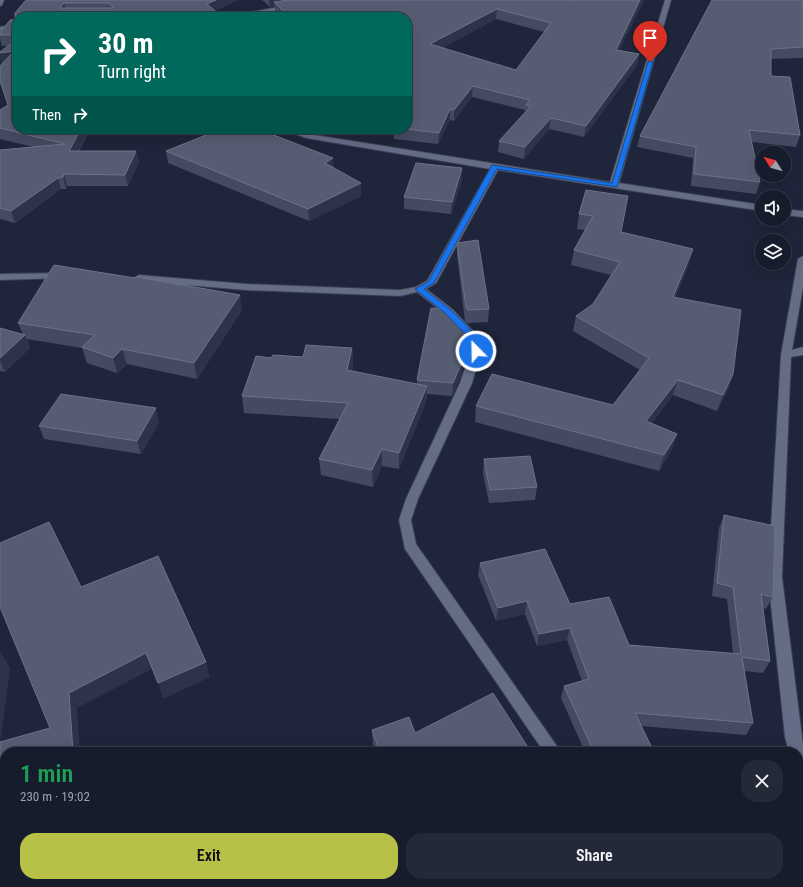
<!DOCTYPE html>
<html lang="en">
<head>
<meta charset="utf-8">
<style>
	:root { --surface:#171c2c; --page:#242938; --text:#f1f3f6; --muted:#9ea1a9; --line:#363a48; --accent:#b7c148 }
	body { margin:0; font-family:"Roboto Condensed",sans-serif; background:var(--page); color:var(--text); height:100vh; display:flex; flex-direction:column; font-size:15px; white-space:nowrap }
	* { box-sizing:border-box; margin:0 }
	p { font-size:13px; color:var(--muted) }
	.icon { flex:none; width:22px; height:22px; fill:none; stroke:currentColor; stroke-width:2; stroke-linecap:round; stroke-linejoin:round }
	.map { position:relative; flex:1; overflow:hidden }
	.drawer { position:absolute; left:0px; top:747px; width:803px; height:140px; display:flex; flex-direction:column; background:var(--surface); border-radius:16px 16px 0 0; box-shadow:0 4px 16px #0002,0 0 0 1px var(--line) }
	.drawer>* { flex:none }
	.guide { position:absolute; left:12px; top:12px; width:400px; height:122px; border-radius:16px; box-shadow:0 4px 16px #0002,0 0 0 1px var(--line); background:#00695c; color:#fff; overflow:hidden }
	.needle { width:26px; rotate:307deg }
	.controls { position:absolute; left:755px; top:146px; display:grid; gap:8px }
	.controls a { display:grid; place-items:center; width:36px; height:36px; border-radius:50%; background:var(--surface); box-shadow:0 4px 16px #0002,0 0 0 1px var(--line); font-size:20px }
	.pin { position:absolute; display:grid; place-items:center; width:34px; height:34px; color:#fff; margin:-41px -17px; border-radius:50% 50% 50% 0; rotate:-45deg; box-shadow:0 0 4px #0007 }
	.pin .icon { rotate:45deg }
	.me { position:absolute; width:44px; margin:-22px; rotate:337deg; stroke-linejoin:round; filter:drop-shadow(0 0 3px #0008) }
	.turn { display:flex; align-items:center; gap:14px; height:84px; padding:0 20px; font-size:18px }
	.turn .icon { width:52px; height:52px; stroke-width:2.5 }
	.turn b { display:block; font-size:28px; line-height:34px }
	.then { display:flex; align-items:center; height:38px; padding:0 20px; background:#0003; gap:8px; font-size:15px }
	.round { display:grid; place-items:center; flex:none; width:42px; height:42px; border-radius:16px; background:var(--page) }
	.summary { display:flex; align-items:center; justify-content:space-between; height:68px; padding:0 20px }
	h1 { font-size:24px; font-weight:600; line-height:30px; color:#1e9e55 }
	.primary-button { display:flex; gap:8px; margin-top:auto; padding:8px 20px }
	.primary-button a { flex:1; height:46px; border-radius:16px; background:var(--accent); color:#111; font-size:16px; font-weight:600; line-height:46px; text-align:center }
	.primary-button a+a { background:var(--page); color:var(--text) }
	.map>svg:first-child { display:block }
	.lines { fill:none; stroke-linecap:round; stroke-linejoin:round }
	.minor-casing { stroke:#3b3f51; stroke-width:2 }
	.minor { fill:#646c86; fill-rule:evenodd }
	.wall { fill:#444a61; fill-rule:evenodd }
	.shaded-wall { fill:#2d334a }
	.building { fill:#565c72; stroke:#6e7387; fill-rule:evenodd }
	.route { fill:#1a73e8; stroke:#114b97 }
</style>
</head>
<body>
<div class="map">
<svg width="803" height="887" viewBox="0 0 803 887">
	<rect width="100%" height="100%" fill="#1f253a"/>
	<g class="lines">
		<!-- minor casing -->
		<g class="minor-casing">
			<g id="minor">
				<path d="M 0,0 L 4,0 L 2,5 L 0,6 Z"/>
				<path d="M 665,0 L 671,0 L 619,183 L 762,205 L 762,211 L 498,170 L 436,283 L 426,289 L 452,309 L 475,333 L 481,351 L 472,383 L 418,499 L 411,520 L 416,544 L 561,752 L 544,752 L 405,549 L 399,520 L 406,499 L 460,383 L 471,351 L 466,336 L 444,313 L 417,292 L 400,296 L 246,290 L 139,281 L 134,278 L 139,275 L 246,284 L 400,290 L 416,287 L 427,281 L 490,169 L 306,138 L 282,129 L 294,129 L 308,134 L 610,182 Z"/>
				<path d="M 290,5 L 292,6 L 292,8 L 239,17 L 223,17 Z"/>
				<path d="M 17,24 L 17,28 L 0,31 L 0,27 Z"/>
				<path d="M 784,209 L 803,211 L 803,217 L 784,215 Z"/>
				<path d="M 803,256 L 803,287 L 792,350 L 803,347 L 803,355 L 791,357 L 782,577 L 803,745 L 803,778 L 798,776 L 798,752 L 789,752 L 785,737 L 768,577 L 781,355 L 798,259 Z"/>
				<path d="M 62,273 L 65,274 L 67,276 L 65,278 L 0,280 L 0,274 Z"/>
			</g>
		</g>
		<!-- minor -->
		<use href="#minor" class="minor"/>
	</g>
	<!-- wall -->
	<g class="wall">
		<path d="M 26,0 L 237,0 L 215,11 L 17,17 L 17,129 L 91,129 L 79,151 L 136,151 L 139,162 L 128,186 L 67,186 L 66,189 L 61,189 L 15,223 L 0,219 L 0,150 L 34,147 L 0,139 L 0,110 L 8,105 L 2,64 L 1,64 L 8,46 L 2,46 L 0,39 L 0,33 L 15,19 Z"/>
		<path d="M 262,0 L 571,0 L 575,1 L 644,0 L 619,50 L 639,54 L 637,65 L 584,137 L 549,129 L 524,159 L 498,152 L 499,141 L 525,112 L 525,110 L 472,97 L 454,121 L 450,120 L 438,144 L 394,139 L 394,129 L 407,129 L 407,17 L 280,17 L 275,12 L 275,7 L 270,7 ZM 496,19 L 544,32 L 516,70 L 442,48 Z"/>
		<path d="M 803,0 L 803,58 L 771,59 L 771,76 L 800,135 L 796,147 L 752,142 L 760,182 L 756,194 L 691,186 L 693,158 L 637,147 L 640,136 Z"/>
		<path d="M 166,151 L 361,196 L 309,221 L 168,163 Z"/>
		<path d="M 462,180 L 451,214 L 404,209 L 404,197 Z"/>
		<path d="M 586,190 L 621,232 L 689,264 L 675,298 L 733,374 L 728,389 L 717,411 L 673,395 L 652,423 L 677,434 L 672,449 L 659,471 L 475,422 L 476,406 L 613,405 L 640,370 L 573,331 L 576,316 L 593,304 L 611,275 L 571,265 L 574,250 L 585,230 L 577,229 L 579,214 Z"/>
		<path d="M 457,243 L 489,309 L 488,322 L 467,323 L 465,321 L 457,256 Z"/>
		<path d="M 242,310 L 197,379 L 127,364 L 117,373 L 87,363 L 82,348 L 27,339 L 30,348 L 5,372 L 0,371 L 0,328 L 23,334 L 18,323 Z"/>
		<path d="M 467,327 L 466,340 L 461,375 L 452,396 L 427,394 L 426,402 L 399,469 L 382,466 L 373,487 L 321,475 L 319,459 L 339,419 L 244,413 L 242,396 L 271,358 L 303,357 L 352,348 L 353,364 L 352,371 L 417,384 L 417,380 Z"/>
		<path d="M 159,422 L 141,454 L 44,439 L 39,426 Z"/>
		<path d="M 484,459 L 537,487 L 535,500 L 489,503 L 483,473 Z"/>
		<path d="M 724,515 L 773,597 L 766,609 L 763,608 L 770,661 L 763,673 L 744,671 L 753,723 L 746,735 L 641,726 L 654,752 L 585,752 L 561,698 L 564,686 L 582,681 L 567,640 L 537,646 L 525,614 L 496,621 L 478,575 L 480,563 L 570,604 L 629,645 L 733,654 L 727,599 L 712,596 L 719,528 Z"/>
		<path d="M 372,730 L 415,733 L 531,752 L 375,752 L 373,745 Z"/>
		<path d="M 666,882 L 758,882 L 762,887 L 669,887 Z"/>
	</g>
	<!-- shaded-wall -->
	<g class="shaded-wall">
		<path d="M 216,0 L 237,0 L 209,14 L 207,4 Z"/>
		<path d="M 269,0 L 314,0 L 274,2 L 275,7 L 270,7 Z"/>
		<path d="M 640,0 L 644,0 L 614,60 L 616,50 Z"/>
		<path d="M 64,3 L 67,14 L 60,8 Z"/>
		<path d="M 497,9 L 496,19 L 430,55 L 430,44 Z"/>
		<path d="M 14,51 L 17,61 L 1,64 L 0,60 L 0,53 Z"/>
		<path d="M 639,54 L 637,65 L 584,137 L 586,126 Z"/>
		<path d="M 473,86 L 472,97 L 454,121 L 454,110 Z"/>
		<path d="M 450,109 L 450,120 L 438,144 L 439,133 Z"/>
		<path d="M 551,118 L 549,129 L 524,159 L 525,147 Z"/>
		<path d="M 81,129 L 91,129 L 72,162 L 69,151 Z"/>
		<path d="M 136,151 L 139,162 L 128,186 L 125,175 Z"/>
		<path d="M 333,158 L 334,170 L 325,163 Z"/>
		<path d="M 462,168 L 462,180 L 451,214 L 452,202 Z"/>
		<path d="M 64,174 L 67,186 L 66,189 L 63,177 Z"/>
		<path d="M 58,178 L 61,189 L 15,223 L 11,211 Z"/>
		<path d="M 361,183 L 361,196 L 309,221 L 308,209 Z"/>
		<path d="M 693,249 L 689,264 L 669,313 L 673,297 Z"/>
		<path d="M 240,295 L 242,310 L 197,379 L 194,363 Z"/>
		<path d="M 467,327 L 466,340 L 461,375 L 452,396 L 453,383 Z"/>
		<path d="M 25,335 L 30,348 L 5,372 L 0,361 L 0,358 Z"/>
		<path d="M 352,348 L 353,364 L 348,386 L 347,370 Z"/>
		<path d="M 122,349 L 127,364 L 117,373 L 113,358 Z"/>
		<path d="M 733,374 L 728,389 L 717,411 L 723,395 Z"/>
		<path d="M 678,380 L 673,395 L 642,436 L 646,421 Z"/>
		<path d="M 427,386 L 426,402 L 399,469 L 399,453 Z"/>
		<path d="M 156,408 L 159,422 L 141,454 L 137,441 Z"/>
		<path d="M 677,434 L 672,449 L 659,471 L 664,455 Z"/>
		<path d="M 382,449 L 382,466 L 373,487 L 372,470 Z"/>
		<path d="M 527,601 L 525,614 L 496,621 L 498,608 Z"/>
		<path d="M 570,628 L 567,640 L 537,646 L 539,634 Z"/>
		<path d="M 0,651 L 10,668 L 1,738 L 0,737 Z"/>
		<path d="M 146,653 L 152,669 L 77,708 L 80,752 L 73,752 L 69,693 Z"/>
		<path d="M 206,662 L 210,677 L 163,699 L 158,683 Z"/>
		<path d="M 5,790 L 5,807 L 0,808 L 0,792 Z"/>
	</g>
	<!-- building -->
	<g class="building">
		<path d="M 26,0 L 216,0 L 207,4 L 222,17 L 17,17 L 17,35 L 0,35 L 0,33 L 10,20 L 15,19 L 15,13 ZM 64,3 L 109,3 L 113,7 L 112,8 L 60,8 Z"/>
		<path d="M 288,0 L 571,0 L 575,1 L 576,0 L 640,0 L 616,50 L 639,54 L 586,126 L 551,118 L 525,147 L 499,141 L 531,106 L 526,105 L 530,100 L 473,86 L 454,110 L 450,109 L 439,133 L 407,129 L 407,103 L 408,102 L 407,101 L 407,17 L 290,17 L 274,2 ZM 497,9 L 551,23 L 516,70 L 430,44 Z"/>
		<path d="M 712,0 L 803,0 L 803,47 L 771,49 L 771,76 L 790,77 L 800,135 L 749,130 L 760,182 L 694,174 L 696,147 L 640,136 Z"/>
		<path d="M 17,39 L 17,129 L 81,129 L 69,151 L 136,151 L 125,175 L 64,174 L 63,177 L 58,178 L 11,211 L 0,208 L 0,150 L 65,144 L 0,128 L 0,110 L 8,105 L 0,81 L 0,66 L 14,51 L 0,53 L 0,52 Z"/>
		<path d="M 221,129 L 258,129 L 333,158 L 325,163 L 361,183 L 308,209 L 166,151 Z"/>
		<path d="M 416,163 L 462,168 L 452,202 L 404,197 Z"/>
		<path d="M 586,190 L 628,196 L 621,232 L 693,249 L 673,297 L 741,310 L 733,374 L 723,395 L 678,380 L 646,421 L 677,434 L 664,455 L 476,406 L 492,374 L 613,405 L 649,358 L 576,316 L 593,304 L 620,262 L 574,250 L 593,216 L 579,214 Z"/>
		<path d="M 478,240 L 489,309 L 468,310 L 466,307 L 457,243 Z"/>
		<path d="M 54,265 L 135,278 L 137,277 L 240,295 L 194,363 L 122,349 L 113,358 L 82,347 L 95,335 L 18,323 Z"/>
		<path d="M 431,308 L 452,310 L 467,327 L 462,362 L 453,383 L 417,380 Z"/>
		<path d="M 0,328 L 25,335 L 0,358 Z"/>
		<path d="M 306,345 L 352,348 L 347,370 L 427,386 L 399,453 L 382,449 L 372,470 L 319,459 L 348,403 L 242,396 L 256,356 L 271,358 L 273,355 L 303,357 Z"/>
		<path d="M 61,394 L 156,408 L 137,441 L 39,426 Z"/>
		<path d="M 530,456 L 537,487 L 490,490 L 484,459 Z"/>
		<path d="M 724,515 L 775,526 L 773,597 L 761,594 L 770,661 L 742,657 L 753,723 L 635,713 L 654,752 L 594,752 L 564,686 L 589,679 L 570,628 L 539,634 L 527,601 L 498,608 L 480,563 L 545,549 L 570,604 L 609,597 L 629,645 L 741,654 L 733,587 L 717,583 Z"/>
		<path d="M 49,522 L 81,587 L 158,556 L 206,662 L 158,683 L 146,653 L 69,693 L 73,752 L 5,752 L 5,790 L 0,792 L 0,742 L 50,728 L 0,607 L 0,543 Z"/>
		<path d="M 493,693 L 531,752 L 380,752 L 372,730 L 409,717 L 415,733 Z"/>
		<path d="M 684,882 L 758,882 L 762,887 L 687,887 Z"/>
	</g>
	<!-- route -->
	<path class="route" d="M 650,60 L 653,62 L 617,187 L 497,169 L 434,283 L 424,289 L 451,310 L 474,333 L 480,351 L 476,353 L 474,353 L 467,336 L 445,313 L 415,289 L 428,282 L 492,165 L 612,183 L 648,62 Z"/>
</svg>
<div class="controls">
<a><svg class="needle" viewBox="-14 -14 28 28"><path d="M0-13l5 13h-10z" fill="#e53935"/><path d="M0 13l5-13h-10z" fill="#9ea1a9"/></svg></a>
<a><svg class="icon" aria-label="sound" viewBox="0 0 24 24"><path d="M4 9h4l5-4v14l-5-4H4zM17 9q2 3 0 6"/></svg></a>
<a><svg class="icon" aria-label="layers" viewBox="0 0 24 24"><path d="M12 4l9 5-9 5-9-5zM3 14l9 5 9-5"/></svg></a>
</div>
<div class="pin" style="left:650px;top:62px;background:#d93025"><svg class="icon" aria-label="arrive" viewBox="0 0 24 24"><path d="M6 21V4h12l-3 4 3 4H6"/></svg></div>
<svg class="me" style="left:476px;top:351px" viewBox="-20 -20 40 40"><circle r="17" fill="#1a73e8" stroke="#fff" stroke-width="3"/><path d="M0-11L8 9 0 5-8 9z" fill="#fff"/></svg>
<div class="guide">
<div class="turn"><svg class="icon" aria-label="right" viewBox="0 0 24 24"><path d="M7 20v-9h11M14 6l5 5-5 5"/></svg><div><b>30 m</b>Turn right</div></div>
<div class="then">Then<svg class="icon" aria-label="right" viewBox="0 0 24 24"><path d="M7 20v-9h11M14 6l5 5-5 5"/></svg></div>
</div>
<section class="drawer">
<div class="summary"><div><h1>1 min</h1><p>230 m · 19:02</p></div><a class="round"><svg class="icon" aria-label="close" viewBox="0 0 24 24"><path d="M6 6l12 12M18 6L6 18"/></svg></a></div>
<div class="primary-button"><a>Exit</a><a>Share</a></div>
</section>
</div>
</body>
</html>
